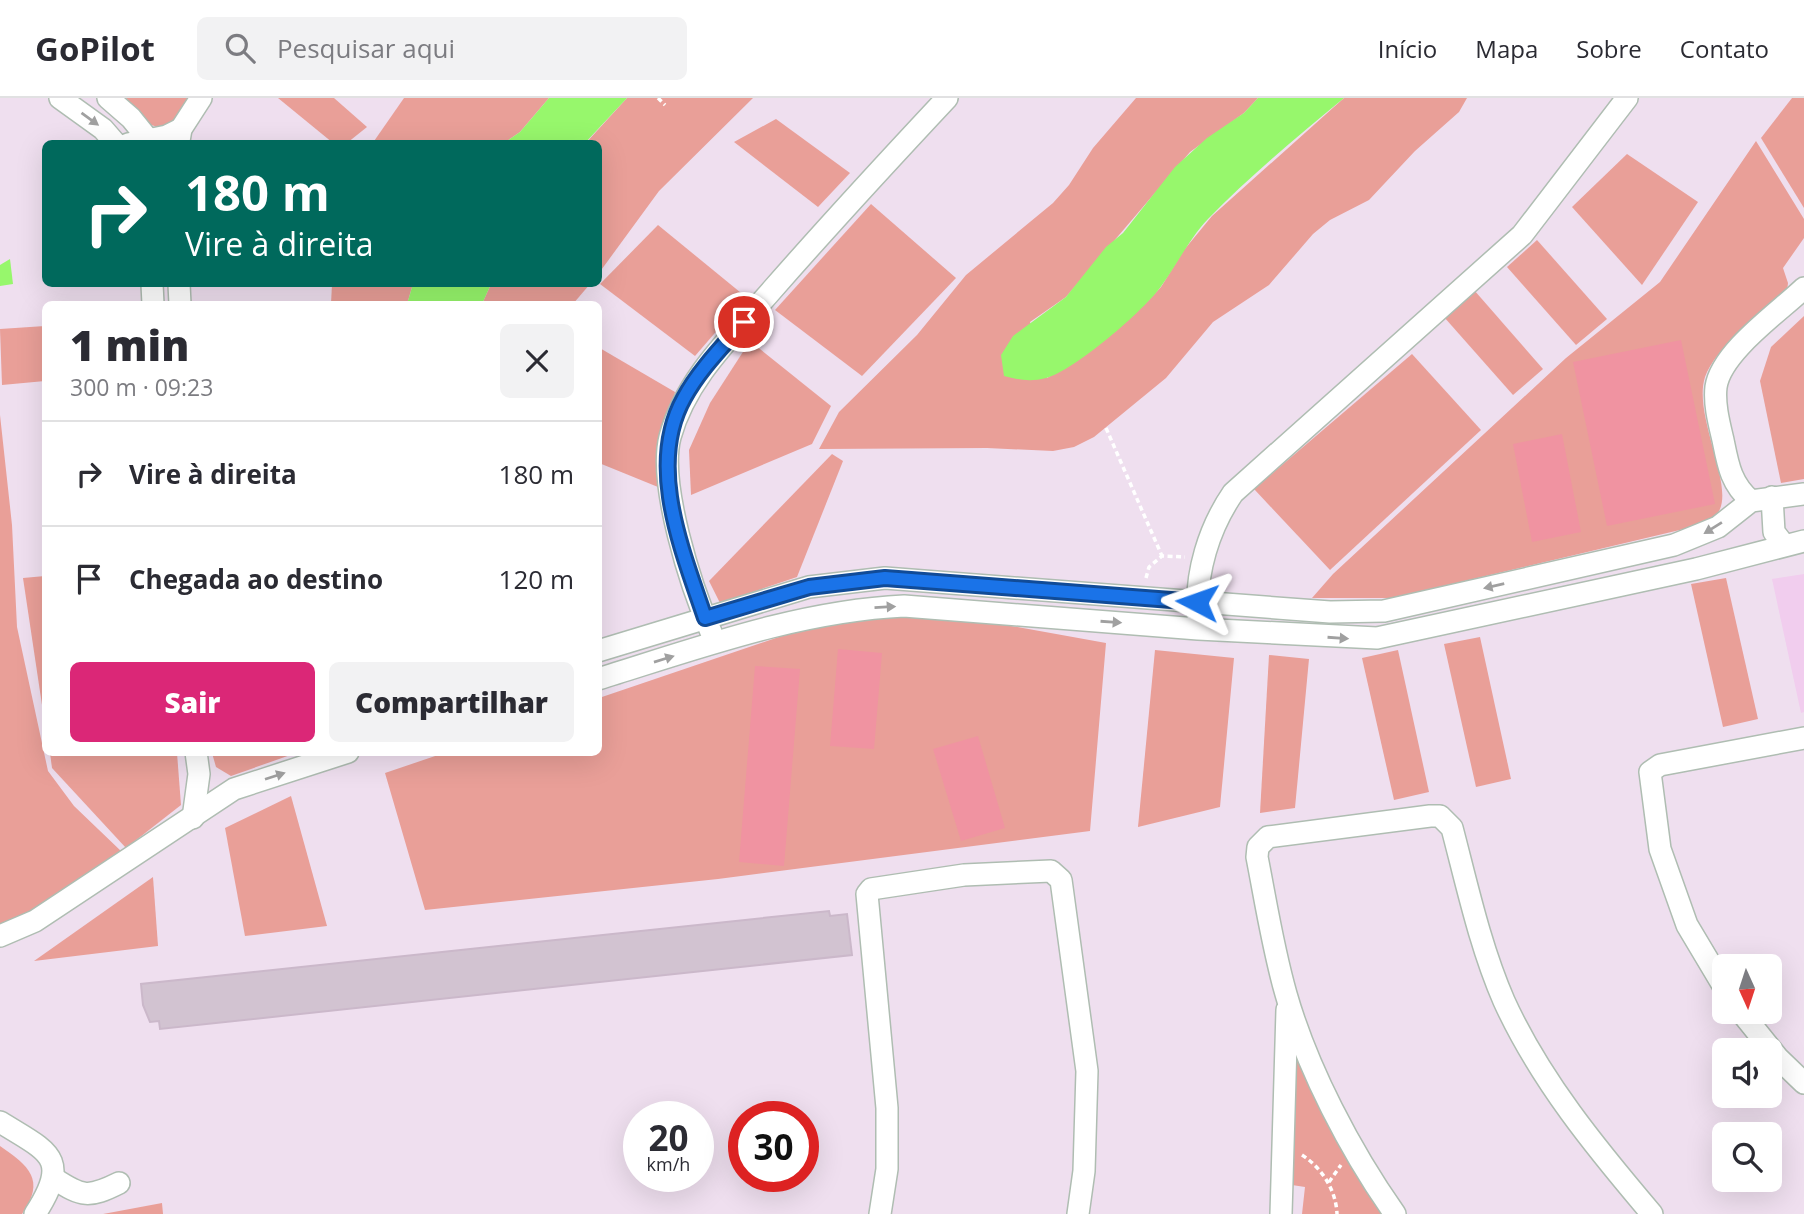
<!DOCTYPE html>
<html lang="pt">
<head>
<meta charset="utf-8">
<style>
	:root { --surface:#fff; --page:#f2f2f3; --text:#2b2b33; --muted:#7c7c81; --line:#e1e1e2; --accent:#db2777 }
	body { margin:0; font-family:"Open Sans",sans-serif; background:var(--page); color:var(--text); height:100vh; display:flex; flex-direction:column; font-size:26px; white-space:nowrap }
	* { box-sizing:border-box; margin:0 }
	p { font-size:23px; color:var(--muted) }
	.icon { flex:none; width:38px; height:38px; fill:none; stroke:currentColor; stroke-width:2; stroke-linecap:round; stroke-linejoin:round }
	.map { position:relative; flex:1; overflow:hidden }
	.details { position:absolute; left:42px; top:203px; width:560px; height:455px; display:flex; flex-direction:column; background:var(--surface); border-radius:10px; box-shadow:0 7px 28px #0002 }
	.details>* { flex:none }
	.banner { position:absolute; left:42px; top:42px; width:560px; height:147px; border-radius:10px; box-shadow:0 7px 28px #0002; background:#00695c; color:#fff; overflow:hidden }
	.needle { width:46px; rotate:177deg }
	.controls { position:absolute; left:1712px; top:856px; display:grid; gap:14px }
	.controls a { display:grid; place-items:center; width:70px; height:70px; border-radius:10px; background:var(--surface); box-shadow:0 7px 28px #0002; font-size:35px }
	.speed { position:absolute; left:623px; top:1003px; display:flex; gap:14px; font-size:35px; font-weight:700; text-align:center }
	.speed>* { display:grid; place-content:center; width:91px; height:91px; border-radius:50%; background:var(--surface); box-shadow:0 7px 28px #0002; line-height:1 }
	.speed small { font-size:18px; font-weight:400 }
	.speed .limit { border:10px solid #d22; background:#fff; color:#111 }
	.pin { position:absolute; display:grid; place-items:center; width:60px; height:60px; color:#fff; margin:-30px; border:4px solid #fff; border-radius:50%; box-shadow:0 2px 7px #0007 }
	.me { position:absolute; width:77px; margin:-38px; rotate:274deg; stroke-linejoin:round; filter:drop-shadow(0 0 5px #0008) }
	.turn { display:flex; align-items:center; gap:24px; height:147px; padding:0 28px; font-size:32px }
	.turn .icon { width:91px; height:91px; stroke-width:2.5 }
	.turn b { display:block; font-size:49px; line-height:60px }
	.round { display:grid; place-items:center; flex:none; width:74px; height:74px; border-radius:10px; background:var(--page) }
	.headline { display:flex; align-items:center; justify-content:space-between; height:119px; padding:0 28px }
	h1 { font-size:42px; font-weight:800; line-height:52px }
	.action { display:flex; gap:14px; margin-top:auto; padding:14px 28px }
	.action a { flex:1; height:80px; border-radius:10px; background:var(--accent); color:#fff; font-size:28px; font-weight:800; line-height:80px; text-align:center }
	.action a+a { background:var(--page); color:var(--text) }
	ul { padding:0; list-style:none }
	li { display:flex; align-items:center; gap:21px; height:105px; padding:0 28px; border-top:2px solid var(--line) }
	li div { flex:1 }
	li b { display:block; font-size:26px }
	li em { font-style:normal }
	header { display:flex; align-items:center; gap:42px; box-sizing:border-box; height:98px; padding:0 35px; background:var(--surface); border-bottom:2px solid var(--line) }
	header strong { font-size:33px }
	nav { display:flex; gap:38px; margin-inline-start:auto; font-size:24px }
	.search { width:490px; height:63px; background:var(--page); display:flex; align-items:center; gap:18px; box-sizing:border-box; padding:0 24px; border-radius:10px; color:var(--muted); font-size:26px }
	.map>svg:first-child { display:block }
	.education { fill:#f1cdee }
	.green { fill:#e99f98 }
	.pitch { fill:#f093a1 }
	.water { fill:#97f76c }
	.building { fill:#d2c3d1; stroke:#cbb8ca; stroke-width:2 }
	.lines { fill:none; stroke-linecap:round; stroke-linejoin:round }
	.minor-casing { stroke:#afbdb2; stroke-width:24 }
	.path { stroke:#fff; stroke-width:3.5; stroke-dasharray:5 3.5; stroke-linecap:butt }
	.minor { stroke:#fff; stroke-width:21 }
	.oneway { fill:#a0a0a0 }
	.route-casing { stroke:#114b97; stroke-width:18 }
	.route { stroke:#1a73e8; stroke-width:12 }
</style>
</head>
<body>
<header>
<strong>GoPilot</strong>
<div class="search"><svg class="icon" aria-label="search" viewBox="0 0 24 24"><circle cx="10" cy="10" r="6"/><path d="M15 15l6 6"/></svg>Pesquisar aqui</div>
<nav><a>Início</a><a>Mapa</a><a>Sobre</a><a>Contato</a></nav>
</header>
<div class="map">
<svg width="1804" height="1116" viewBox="0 0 1804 1116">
	<rect width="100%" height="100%" fill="#efdfef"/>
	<!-- education -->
	<path class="education" d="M 1804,476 L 1804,614 L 1801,615 L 1772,481 Z"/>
	<!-- green -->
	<g class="green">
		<path d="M 126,0 L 189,0 L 178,23 L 161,30 L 148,26 Z"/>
		<path d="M 278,0 L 334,0 L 367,29 L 347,45 L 333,45 Z"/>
		<path d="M 404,0 L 549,0 L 520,34 L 504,45 L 372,46 Z"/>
		<path d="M 627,0 L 753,0 L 659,93 L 599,175 L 598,46 L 585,46 Z"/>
		<path d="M 1136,0 L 1258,0 L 1244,15 L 1190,54 L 1066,199 L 1030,224 L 1047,280 L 1084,258 L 1146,205 L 1161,189 L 1184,152 L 1212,118 L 1344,0 L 1467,0 L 1459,14 L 1415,53 L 1369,102 L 1330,122 L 1313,136 L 1269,187 L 1213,224 L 1166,280 L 1094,339 L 1074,349 L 1053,353 L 987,350 L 819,351 L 839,314 L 917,237 L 966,177 L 1053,105 L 1069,87 L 1093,50 Z"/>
		<path d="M 1792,0 L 1804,0 L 1804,110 L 1761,40 Z"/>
		<path d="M 776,21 L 850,75 L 818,109 L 734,44 Z"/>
		<path d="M 1756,43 L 1804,121 L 1804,140 L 1783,170 L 1788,185 L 1787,193 C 1763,215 1716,248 1705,279 C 1693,316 1732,383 1720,411 C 1717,418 1711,422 1705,426 L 1393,500 L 1312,500 L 1333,476 L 1566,260 L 1660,184 Z"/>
		<path d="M 1627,56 L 1698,104 L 1642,187 L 1572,109 Z"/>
		<path d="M 871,106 L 956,180 L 862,278 L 775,212 Z"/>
		<path d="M 658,127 L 746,199 L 695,258 L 600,186 Z"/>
		<path d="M 1537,142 L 1607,221 L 1576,247 L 1507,169 Z"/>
		<path d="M 332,186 L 413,186 L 407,206 L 331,206 Z"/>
		<path d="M 491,186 L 590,186 L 573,206 L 482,206 Z"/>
		<path d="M 1474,192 L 1543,271 L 1513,297 L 1444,219 Z"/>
		<path d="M 1804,218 L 1804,381 L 1781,385 L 1760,283 L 1771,249 Z"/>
		<path d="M 45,228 L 45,283 L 2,287 L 0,231 Z"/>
		<path d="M 750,243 L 831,308 L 812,346 L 691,397 L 689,352 L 710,305 Z"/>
		<path d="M 598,249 L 675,294 L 658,389 L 599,365 Z"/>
		<path d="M 1412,256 L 1481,332 L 1330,472 L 1254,391 Z"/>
		<path d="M 0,317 L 12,427 L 17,529 L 48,673 L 74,708 L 122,754 L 0,834 Z"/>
		<path d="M 832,356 L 843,363 L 797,479 L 720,505 L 709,483 Z"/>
		<path d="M 45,478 L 46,478 L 45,627 L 23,480 Z"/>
		<path d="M 1726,480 L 1758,621 L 1723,629 L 1691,486 Z"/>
		<path d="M 889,515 L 978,522 L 1106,545 L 1090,733 L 718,781 L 425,812 L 385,675 L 444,655 L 598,654 L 599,600 L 820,525 Z"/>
		<path d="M 1480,539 L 1511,681 L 1476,689 L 1444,546 Z"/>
		<path d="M 1155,552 L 1234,560 L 1220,709 L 1138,729 Z"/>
		<path d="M 1398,552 L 1429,694 L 1394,702 L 1362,560 Z"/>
		<path d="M 1269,557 L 1309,561 L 1295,710 L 1260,715 Z"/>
		<path d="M 50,655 L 177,655 L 181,707 L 126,750 L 52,670 Z"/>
		<path d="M 212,655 L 212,654 L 296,655 L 231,678 L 216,669 Z"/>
		<path d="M 291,698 L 327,828 L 245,838 L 225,730 Z"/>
		<path d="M 153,779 L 158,848 L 34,863 Z"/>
		<path d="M 1297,957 L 1386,1116 L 1302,1116 L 1305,1089 L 1292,1087 Z"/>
		<path d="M 0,1048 C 29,1068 46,1082 22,1116 L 0,1116 Z"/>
		<path d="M 162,1105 L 163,1116 L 103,1116 Z"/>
	</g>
	<!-- pitch -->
	<g class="pitch">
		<path d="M 1681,242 L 1715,406 L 1607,428 L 1573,264 Z"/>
		<path d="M 1562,336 L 1581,434 L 1532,444 L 1513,346 Z"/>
		<path d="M 838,551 L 882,555 L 874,651 L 830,648 Z"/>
		<path d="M 755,568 L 800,571 L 784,768 L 739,764 Z"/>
		<path d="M 978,638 L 1005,730 L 961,743 L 933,651 Z"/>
	</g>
	<!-- water -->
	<g class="water">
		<path d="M 549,0 L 627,0 L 585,45 L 504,45 L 520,34 Z"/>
		<path d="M 1258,0 L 1344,0 C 1298,38 1250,78 1208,121 C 1189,141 1178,165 1162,187 C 1145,212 1074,273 1046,280 C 1031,284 1019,282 1004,278 L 1001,257 L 1013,238 L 1066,199 L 1106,149 L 1123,135 L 1175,69 L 1207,40 L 1244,15 Z"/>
		<path d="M 10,161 L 13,186 L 0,188 L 0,167 Z"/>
		<path d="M 413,186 L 491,186 L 482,206 L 407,206 Z"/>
	</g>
	<!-- building -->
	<path class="building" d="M 829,813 L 830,818 L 847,816 L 852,857 L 160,931 L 159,923 L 150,924 L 143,907 L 141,886 Z"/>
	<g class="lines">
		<!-- minor casing -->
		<g class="minor-casing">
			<g id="minor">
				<path d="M 60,0 L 103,31 L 116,46"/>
				<path d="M 108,0 L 131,20 L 152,46"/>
				<path d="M 179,43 L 181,31 L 201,0"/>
				<path d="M 128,46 L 167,38 L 181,31"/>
				<path d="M 152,186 L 153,206"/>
				<path d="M 179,186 L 180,206"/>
				<path d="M 1772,399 L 1774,434 L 1784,447"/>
				<path d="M 1751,403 C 1731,386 1728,367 1723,342 C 1719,325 1714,306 1716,289 C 1721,254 1779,214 1804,190"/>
				<path d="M 1198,518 C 1195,475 1209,430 1233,395 L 1522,137 L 1627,0"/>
				<path d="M 711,534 C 691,489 658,386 670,339 C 686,280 733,237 772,192 C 829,127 888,63 947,0"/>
				<path d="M 598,553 L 809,489 L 885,480 L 1330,514 L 1384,513 L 1674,447 L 1718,429 L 1751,403 L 1804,396"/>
				<path d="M 598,581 C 698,550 799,513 904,508 L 1198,531 L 1377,540 L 1696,471 L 1804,443"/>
				<path d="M 193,720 L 199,676 L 196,654"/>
				<path d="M 0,838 L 35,823 L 234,691 L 348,654"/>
				<path d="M 1724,889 L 1687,827 L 1660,751 L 1650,674 L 1660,667 L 1804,640"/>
				<path d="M 1741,914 L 1778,960 L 1804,985"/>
				<path d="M 0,1024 C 48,1054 72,1059 35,1116"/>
				<path d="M 55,1081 C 82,1099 89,1100 119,1085"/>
				<path d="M 880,1116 L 887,1071 L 887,1010 L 867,796 L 871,791 L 964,777 L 1051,773 L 1061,782 L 1087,973 L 1084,1073 L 1078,1116"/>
				<path d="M 1281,1116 L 1287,912"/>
				<path d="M 1395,1116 C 1351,1054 1307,970 1286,896 C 1273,851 1266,805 1257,759 L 1258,749 L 1268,739 L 1430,718 L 1440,718 L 1452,730 C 1467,787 1480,848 1504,903 C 1540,982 1596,1050 1652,1116"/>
			</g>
		</g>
		<!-- path -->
		<g class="path">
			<path d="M 658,0 L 665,7"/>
			<path d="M 1106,330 L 1162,458"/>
			<path d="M 1146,480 L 1149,469 L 1162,458 L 1185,459"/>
			<path d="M 1302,1057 C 1322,1070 1336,1092 1337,1116"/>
			<path d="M 1329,1084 L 1341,1067"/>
		</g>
		<!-- minor -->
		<use href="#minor" class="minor"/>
	</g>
	<!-- one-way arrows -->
	<defs><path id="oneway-solid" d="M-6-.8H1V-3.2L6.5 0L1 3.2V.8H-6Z" transform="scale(1.75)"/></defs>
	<g class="oneway">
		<use href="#oneway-solid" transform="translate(90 21) rotate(36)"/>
		<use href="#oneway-solid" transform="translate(1713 430) rotate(148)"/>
		<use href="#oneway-solid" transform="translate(1494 488) rotate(167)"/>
		<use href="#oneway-solid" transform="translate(885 509) rotate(-3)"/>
		<use href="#oneway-solid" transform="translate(1111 524) rotate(4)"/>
		<use href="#oneway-solid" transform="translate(1338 540) rotate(4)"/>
		<use href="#oneway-solid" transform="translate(664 561) rotate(-17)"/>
		<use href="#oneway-solid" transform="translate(275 678) rotate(-18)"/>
	</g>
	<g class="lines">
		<!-- route casing -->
		<g class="route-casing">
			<path id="route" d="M 744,224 C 723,248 699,272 684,300 C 646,368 683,454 705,520 L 809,489 L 885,480 L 1197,504"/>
		</g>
		<!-- route -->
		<use href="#route" class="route"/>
	</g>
</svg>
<div class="controls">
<a><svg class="needle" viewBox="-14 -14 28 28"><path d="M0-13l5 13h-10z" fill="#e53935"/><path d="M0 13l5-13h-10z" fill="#7c7c81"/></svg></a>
<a><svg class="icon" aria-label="sound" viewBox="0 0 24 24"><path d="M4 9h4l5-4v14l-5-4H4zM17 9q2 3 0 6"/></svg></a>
<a><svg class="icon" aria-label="search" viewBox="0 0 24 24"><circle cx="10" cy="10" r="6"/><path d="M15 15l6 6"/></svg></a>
</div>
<div class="speed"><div>20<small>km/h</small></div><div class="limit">30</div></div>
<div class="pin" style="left:744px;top:224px;background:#d93025"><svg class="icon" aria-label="arrive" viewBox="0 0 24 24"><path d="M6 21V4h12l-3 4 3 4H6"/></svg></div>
<svg class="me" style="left:1197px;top:504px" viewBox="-20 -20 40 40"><path d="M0-17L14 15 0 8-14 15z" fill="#1a73e8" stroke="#fff" stroke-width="4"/></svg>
<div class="banner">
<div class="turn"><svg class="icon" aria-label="right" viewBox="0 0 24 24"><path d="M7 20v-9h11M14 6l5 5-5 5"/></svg><div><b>180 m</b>Vire à direita</div></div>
</div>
<section class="details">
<div class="headline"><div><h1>1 min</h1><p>300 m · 09:23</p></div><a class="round"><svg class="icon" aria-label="close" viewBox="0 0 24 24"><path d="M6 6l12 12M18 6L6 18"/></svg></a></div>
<ul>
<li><svg class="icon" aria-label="right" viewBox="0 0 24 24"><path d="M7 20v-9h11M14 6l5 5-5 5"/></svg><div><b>Vire à direita</b></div><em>180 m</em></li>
<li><svg class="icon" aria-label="arrive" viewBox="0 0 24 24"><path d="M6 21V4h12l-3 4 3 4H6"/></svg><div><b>Chegada ao destino</b></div><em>120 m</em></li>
</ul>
<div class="action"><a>Sair</a><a>Compartilhar</a></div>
</section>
</div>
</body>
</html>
